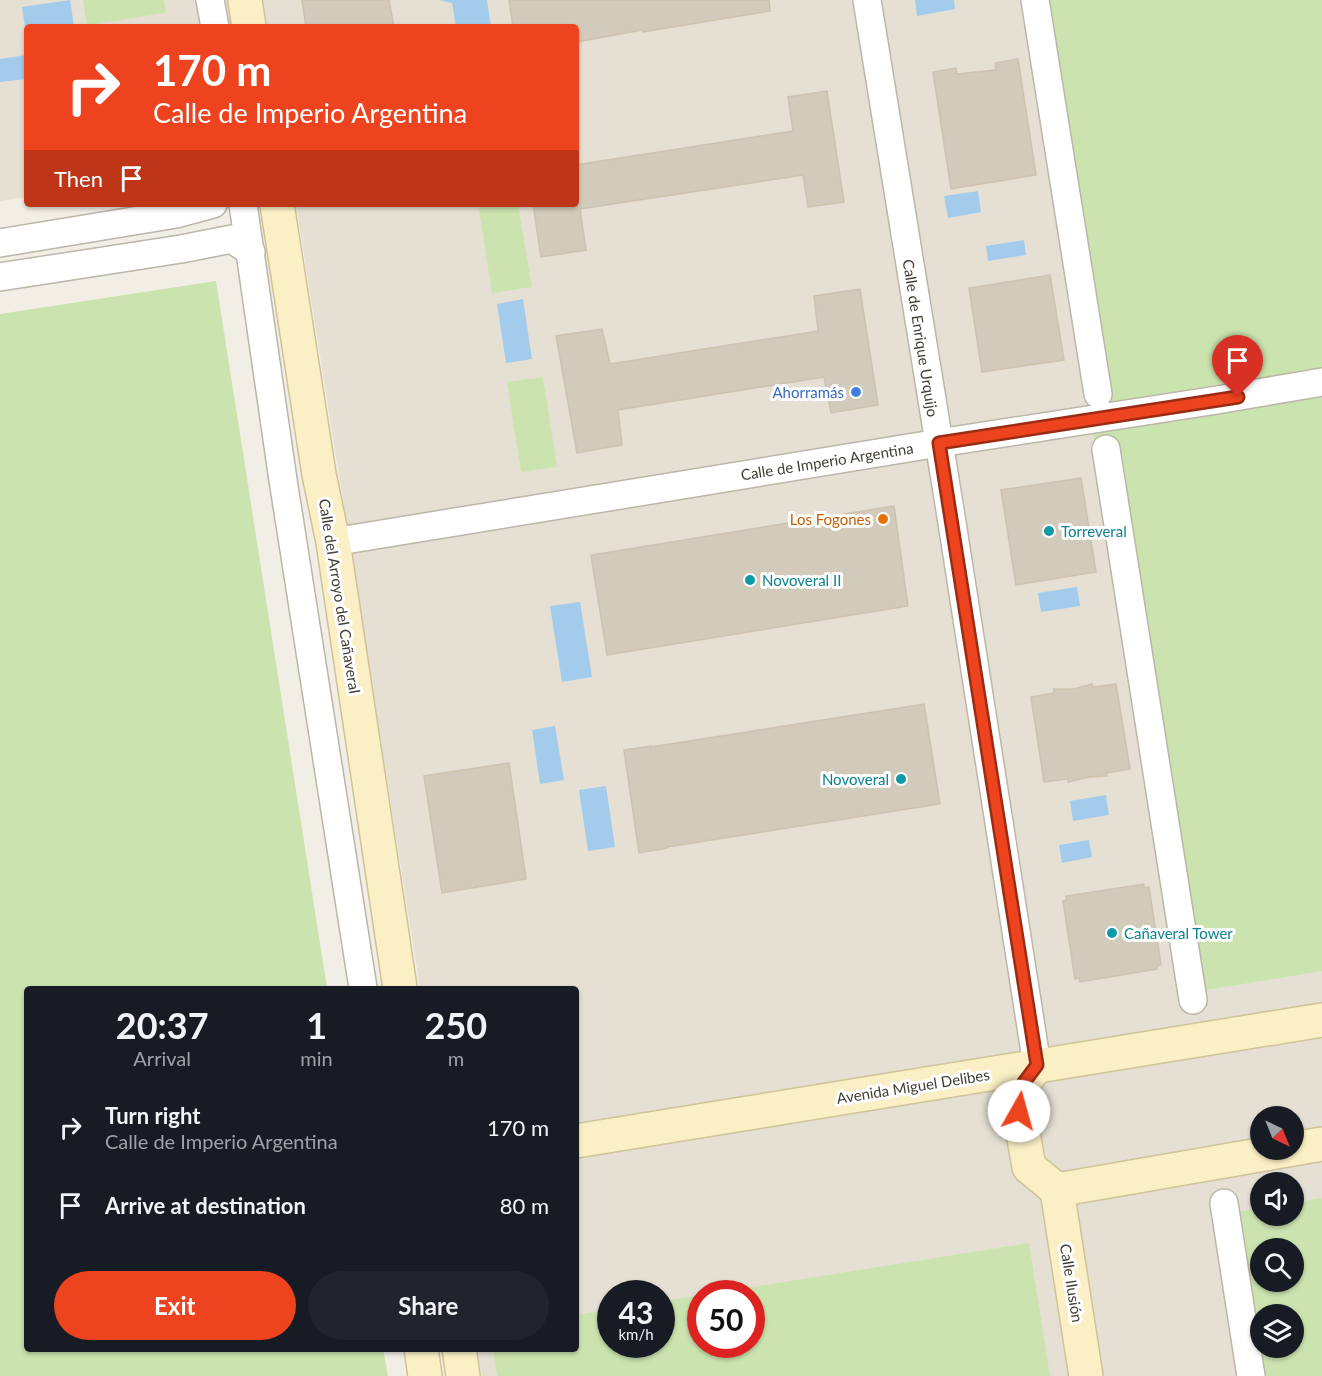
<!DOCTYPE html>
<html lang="en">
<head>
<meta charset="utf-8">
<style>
	:root { --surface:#171b24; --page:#20242c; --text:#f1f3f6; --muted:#9ea1a6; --accent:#ee431f }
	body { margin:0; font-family:Lato,sans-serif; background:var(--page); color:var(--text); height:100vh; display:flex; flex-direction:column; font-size:22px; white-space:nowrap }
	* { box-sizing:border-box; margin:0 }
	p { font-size:20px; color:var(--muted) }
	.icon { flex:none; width:33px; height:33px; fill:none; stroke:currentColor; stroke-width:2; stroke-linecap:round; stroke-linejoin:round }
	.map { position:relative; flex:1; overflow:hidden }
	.sheet { position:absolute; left:24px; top:986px; width:555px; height:366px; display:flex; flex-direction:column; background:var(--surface); border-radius:6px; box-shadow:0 2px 4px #0004 }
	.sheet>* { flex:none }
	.banner { position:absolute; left:24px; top:24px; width:555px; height:183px; border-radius:6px; box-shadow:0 2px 4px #0004; background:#ee431f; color:#fff; overflow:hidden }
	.needle { width:39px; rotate:137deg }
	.fabs { position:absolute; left:1250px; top:1106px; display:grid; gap:12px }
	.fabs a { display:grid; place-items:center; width:54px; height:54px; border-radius:50%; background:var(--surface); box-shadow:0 2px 4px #0004; font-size:30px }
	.speed { position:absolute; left:597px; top:1280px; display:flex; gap:12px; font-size:30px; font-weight:700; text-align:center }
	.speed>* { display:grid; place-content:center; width:78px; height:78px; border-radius:50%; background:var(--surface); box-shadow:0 2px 4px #0004; line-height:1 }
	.speed small { font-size:15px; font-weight:400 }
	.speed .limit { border:9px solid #d22; background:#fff; color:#111 }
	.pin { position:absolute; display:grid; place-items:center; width:51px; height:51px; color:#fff; margin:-62px -26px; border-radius:50% 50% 50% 0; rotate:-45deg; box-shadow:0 0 6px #0007 }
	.pin .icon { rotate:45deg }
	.me { position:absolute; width:66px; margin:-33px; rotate:7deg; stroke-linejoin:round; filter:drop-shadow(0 0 4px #0008) }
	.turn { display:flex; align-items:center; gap:21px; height:126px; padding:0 30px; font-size:27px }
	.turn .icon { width:78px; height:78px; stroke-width:2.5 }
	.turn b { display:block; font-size:42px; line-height:51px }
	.then { display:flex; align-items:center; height:57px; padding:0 30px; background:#0003; gap:12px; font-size:22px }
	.eta { display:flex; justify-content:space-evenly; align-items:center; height:102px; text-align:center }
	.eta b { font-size:36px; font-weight:700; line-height:42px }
	.cta { display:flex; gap:12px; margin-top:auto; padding:12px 30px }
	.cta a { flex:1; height:69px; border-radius:36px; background:var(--accent); color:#fff; font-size:24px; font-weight:700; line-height:69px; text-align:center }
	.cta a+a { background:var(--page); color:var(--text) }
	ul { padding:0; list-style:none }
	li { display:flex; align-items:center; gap:18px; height:78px; padding:0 30px }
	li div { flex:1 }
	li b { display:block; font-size:22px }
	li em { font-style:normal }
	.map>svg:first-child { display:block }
	.residential { fill:#e5e0d3; fill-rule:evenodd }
	.green { fill:#cbe4af; fill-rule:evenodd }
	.water { fill:#a3ccec }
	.building { fill:#d2cabb; stroke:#cdc2ae; stroke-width:1.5 }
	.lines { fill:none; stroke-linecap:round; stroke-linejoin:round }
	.street-casing { stroke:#bcb6a8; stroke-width:30 }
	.secondary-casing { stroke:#cfc297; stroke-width:36 }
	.street { stroke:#fff; stroke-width:27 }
	.secondary { stroke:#fbf0c5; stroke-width:33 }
	.route-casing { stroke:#9b2c14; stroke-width:15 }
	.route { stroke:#ee431f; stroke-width:10 }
	.shop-dot { fill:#3f7fe0; stroke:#fff; stroke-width:2 }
	.food-dot { fill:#e8710a; stroke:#fff; stroke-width:2 }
	.culture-dot { fill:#0f9aa8; stroke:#fff; stroke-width:2 }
	.labels { text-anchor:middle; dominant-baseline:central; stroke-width:6; stroke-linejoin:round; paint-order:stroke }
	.street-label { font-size:15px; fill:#433e35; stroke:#fff }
	.shop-label { font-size:15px; fill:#366cbe; stroke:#fff; text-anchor:end }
	.food-label { font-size:15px; fill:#c56008; stroke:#fff; text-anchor:end }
	.culture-label { font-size:15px; fill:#0d838f; stroke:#fff; text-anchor:start }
</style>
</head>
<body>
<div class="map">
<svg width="1322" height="1376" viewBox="0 0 1322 1376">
	<rect width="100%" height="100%" fill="#f1eee5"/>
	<!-- residential -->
	<path class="residential" d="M 0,0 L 1322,0 L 1322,1376 L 482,1376 L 477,1349 L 576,1348 L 576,988 L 420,988 L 296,204 L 576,204 L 576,27 L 27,27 L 27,197 L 0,201 ZM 1260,1116 L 1293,1116 L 1293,1149 L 1260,1149 ZM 1260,1182 L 1293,1182 L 1293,1215 L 1260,1215 ZM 1260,1248 L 1293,1248 L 1293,1281 L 1260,1281 ZM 610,1293 L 662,1293 L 662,1344 L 610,1344 ZM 700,1293 L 752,1293 L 752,1344 L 700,1344 ZM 1260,1314 L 1293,1314 L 1293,1347 L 1260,1347 Z"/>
	<!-- green -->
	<g class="green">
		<path d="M 83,0 L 164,0 L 166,13 L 87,25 Z"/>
		<path d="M 1025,0 L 1322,0 L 1322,971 L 1181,994 Z"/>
		<path d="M 478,204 L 518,204 L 532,287 L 492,293 Z"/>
		<path d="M 216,281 L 327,988 L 27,988 L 27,1348 L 383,1349 L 388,1376 L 0,1376 L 0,314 Z"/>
		<path d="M 543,377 L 557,467 L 521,472 L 507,382 Z"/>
		<path d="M 1322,1198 L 1322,1376 L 1240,1376 L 1214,1216 L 1260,1208 L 1260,1215 L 1293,1215 L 1293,1203 ZM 1260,1248 L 1293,1248 L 1293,1281 L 1260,1281 ZM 1260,1314 L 1293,1314 L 1293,1347 L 1260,1347 Z"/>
		<path d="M 1029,1243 L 1050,1376 L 497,1376 L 493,1349 L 576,1348 L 576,1315 L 610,1310 L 610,1344 L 662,1344 L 662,1301 L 700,1295 L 700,1344 L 752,1344 L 752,1293 L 715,1293 Z"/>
	</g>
	<!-- water -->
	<g class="water">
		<path d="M 70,0 L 74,26 L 27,27 L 26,33 L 22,7 Z"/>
		<path d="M 439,0 L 487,0 L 491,27 L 456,27 L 452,3 Z"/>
		<path d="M 915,0 L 954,0 L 955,9 L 917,16 Z"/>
		<path d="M 27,55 L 27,79 L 0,82 L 0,59 Z"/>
		<path d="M 978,191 L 981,212 L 948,218 L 944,196 Z"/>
		<path d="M 1024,240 L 1026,255 L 988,261 L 986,246 Z"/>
		<path d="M 523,299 L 532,359 L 506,363 L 497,304 Z"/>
		<path d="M 1077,587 L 1080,606 L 1041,612 L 1038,593 Z"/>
		<path d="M 580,602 L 592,677 L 562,682 L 550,606 Z"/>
		<path d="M 555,726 L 564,780 L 540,784 L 532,730 Z"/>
		<path d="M 606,786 L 615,847 L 588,851 L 579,790 Z"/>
		<path d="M 1106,795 L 1109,815 L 1073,821 L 1070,801 Z"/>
		<path d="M 1089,840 L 1092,857 L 1062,863 L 1059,845 Z"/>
	</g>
	<!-- building -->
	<g class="building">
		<path d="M 302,0 L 389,0 L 394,27 L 306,27 Z"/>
		<path d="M 509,0 L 769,0 L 770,11 L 643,32 L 642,30 L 576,42 L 576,27 L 513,27 Z"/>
		<path d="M 1018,59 L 1036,175 L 951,189 L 933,72 L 956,68 L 957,74 L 996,70 L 995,63 Z"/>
		<path d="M 827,91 L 844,202 L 808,207 L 803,175 L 580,209 L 586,250 L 541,257 L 533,204 L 576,204 L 576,165 L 793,131 L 788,97 Z"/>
		<path d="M 1050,275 L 1064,360 L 982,372 L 969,288 Z"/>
		<path d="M 860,289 L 878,405 L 831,413 L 824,377 L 618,410 L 622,445 L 577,453 L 556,336 L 602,329 L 610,364 L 818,331 L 814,296 Z"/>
		<path d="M 1081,478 L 1096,572 L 1016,585 L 1001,490 Z"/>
		<path d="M 894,506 L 908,606 L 607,655 L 591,555 Z"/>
		<path d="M 1092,684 L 1093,687 L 1116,684 L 1130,769 L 1106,773 L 1107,776 L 1089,777 L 1068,782 L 1068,779 L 1044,782 L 1031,697 L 1054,693 L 1054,689 L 1074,689 Z"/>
		<path d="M 924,704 L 940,804 L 667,847 L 667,848 L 639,853 L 624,750 L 651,746 L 651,747 Z"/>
		<path d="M 509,763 L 526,879 L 442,893 L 424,776 Z"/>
		<path d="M 1144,884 L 1144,888 L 1149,887 L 1161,965 L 1157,966 L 1157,969 L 1080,982 L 1079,978 L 1075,979 L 1063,901 L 1067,900 L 1066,896 Z"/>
	</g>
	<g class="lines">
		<!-- street casing -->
		<g class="street-casing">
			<g id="street">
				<path d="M 210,0 L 215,27"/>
				<path d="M 867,0 L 950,510 L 1037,1065"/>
				<path d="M 1035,0 L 1098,394"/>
				<path d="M 243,204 L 283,480 L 363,988"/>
				<path d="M 0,243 L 176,214 L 213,204"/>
				<path d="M 0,277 L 181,249 L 232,239 L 251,252"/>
				<path d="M 1106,449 L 1193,1000"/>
				<path d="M 333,542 L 939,443 L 1217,400 L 1322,382"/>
				<path d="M 1224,1203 L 1251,1376"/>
			</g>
		</g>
		<!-- secondary casing -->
		<g class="secondary-casing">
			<g id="secondary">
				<path d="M 245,0 L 249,27"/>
				<path d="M 277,204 L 319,474 L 333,542 L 400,988"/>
				<path d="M 1037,1065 L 1016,1093 L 1029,1167 L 1057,1190"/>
				<path d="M 576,1141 L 1322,1020"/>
				<path d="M 1057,1190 L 1322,1144"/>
				<path d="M 1057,1190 L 1086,1376"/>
				<path d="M 421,1348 L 425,1376"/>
				<path d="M 459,1348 L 463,1376"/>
			</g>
		</g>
		<!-- street -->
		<use href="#street" class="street"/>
		<!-- secondary -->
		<use href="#secondary" class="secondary"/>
	</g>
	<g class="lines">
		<!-- route casing -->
		<g class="route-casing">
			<path id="route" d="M 1019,1111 L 1016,1093 L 1037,1065 L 939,443 L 1238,397"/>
		</g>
		<!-- route -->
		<use href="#route" class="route"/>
	</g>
	<!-- markers -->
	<circle class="shop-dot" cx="856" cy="392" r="6"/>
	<circle class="food-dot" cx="883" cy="519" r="6"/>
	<g class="culture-dot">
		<circle cx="1049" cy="531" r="6"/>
		<circle cx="750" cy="580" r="6"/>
		<circle cx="901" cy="779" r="6"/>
		<circle cx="1112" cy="933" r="6"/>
	</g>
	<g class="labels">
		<!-- street labels -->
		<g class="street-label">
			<text transform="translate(921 338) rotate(81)">Calle de Enrique Urquijo</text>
			<text transform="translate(827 461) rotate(-9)">Calle de Imperio Argentina</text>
			<text transform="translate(340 596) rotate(81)">Calle del Arroyo del Cañaveral</text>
			<text transform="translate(913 1086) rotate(-9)">Avenida Miguel Delibes</text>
			<text transform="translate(1072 1283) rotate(81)">Calle Ilusión</text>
		</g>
		<!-- shop labels -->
		<g class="shop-label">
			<text x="844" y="392">Ahorramás</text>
		</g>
		<!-- food labels -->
		<g class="food-label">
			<text x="871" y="519">Los Fogones</text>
		</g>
		<!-- culture labels -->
		<g class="culture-label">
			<text x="1061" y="531">Torreveral</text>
			<text x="762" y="580">Novoveral II</text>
			<text x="889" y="779" text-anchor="end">Novoveral</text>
			<text x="1124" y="933">Cañaveral Tower</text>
		</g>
	</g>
</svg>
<div class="fabs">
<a><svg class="needle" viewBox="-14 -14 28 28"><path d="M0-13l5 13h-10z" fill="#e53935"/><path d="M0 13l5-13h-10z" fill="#9ea1a6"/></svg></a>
<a><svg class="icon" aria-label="sound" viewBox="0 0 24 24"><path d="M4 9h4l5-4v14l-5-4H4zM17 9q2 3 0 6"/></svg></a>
<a><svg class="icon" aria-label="search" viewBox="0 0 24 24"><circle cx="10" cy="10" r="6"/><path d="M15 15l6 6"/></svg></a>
<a><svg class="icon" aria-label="layers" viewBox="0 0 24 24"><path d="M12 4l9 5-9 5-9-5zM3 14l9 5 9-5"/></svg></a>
</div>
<div class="speed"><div>43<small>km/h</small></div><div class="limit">50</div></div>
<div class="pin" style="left:1238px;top:397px;background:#d93025"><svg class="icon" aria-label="arrive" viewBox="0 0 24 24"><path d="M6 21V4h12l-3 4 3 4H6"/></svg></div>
<svg class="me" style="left:1019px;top:1111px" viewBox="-20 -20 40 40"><circle r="19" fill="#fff"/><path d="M0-13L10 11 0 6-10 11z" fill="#ee431f"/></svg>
<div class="banner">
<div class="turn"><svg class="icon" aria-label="right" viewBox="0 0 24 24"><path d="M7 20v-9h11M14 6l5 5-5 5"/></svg><div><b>170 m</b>Calle de Imperio Argentina</div></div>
<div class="then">Then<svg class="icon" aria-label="arrive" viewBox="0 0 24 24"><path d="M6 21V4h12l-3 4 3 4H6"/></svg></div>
</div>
<section class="sheet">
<div class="eta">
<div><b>20:37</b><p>Arrival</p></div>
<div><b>1</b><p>min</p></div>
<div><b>250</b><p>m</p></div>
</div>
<ul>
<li><svg class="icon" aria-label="right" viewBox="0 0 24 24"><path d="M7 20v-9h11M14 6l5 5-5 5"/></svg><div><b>Turn right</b><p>Calle de Imperio Argentina</p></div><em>170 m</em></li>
<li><svg class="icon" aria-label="arrive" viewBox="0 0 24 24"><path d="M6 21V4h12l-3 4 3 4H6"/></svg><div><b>Arrive at destination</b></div><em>80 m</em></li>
</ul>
<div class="cta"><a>Exit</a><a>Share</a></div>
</section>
</div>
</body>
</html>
